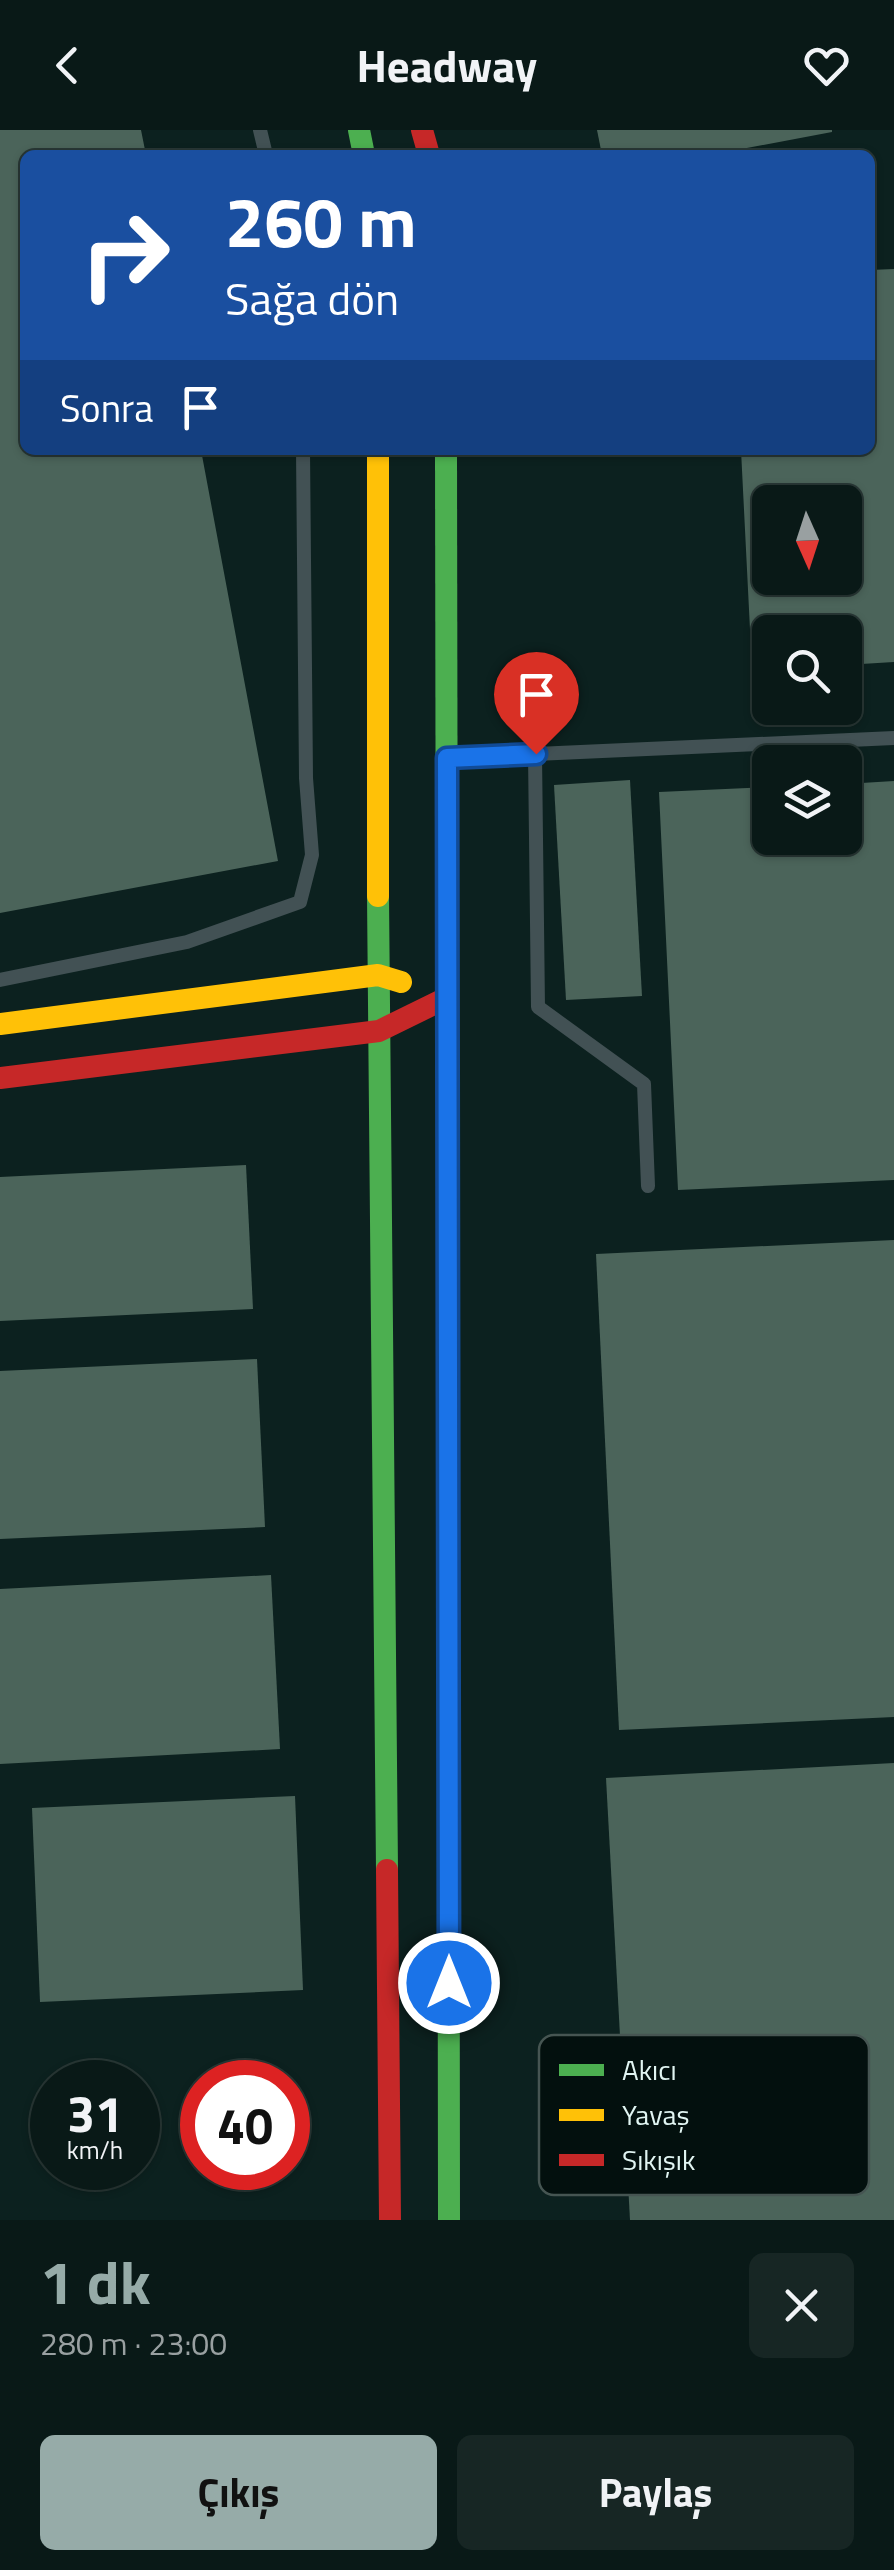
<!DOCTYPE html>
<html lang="tr">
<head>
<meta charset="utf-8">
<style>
	:root { --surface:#091917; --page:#172624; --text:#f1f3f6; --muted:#99a0a1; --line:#293836; --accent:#96aba8 }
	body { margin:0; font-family:"Titillium Web",sans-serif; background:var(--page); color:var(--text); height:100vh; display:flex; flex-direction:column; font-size:38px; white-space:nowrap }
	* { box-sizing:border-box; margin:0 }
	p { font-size:32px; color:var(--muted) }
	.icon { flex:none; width:55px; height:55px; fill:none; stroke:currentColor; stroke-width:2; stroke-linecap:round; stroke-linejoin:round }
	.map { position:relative; height:2090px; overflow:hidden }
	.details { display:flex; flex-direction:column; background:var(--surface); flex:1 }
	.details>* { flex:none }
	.top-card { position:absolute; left:20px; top:20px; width:855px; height:305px; border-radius:15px; box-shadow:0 2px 8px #0004,0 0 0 2px var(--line); background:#1a4fa0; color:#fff; overflow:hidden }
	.needle { width:65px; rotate:177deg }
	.fabs { position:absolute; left:752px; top:355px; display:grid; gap:20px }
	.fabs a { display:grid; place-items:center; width:110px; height:110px; border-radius:15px; background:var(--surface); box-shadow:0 2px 8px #0004,0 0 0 2px var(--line); font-size:50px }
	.speed { position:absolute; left:30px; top:1930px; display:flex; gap:20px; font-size:50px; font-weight:700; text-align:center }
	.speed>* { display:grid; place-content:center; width:130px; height:130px; border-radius:50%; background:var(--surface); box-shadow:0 2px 8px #0004,0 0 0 2px var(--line); line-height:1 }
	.speed small { font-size:25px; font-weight:400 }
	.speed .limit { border:15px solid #d22; background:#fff; color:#111 }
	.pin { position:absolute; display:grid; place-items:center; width:85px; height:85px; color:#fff; margin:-102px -42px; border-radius:50% 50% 50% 0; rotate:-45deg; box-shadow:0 0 10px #0007 }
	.pin .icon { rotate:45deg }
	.me { position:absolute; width:110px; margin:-55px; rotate:0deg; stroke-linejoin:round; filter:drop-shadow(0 0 8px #0008) }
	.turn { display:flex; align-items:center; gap:35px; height:210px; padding:0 40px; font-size:45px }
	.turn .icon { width:130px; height:130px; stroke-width:2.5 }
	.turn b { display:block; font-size:70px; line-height:85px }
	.then { display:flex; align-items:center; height:95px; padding:0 40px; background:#0003; gap:20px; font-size:38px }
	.round { display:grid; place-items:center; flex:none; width:105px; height:105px; border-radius:15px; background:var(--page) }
	.head { display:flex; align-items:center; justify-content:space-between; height:170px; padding:0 40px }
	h1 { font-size:60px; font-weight:700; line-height:75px; color:var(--accent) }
	.primary-button { display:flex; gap:20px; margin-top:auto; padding:20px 40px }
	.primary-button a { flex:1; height:115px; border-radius:15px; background:var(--accent); color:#111; font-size:40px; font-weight:700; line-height:115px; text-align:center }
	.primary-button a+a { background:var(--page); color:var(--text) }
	header { display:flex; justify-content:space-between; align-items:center; height:130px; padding:0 40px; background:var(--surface); font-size:45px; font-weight:700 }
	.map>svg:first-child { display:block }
	.building { fill:#4b645a; fill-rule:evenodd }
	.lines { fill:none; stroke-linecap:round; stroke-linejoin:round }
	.lane { stroke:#425154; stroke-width:14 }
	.fast { stroke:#4caf50; stroke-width:22 }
	.slow { stroke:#ffc107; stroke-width:22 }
	.jam { stroke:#c62828; stroke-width:22 }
	.route-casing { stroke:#114b97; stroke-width:25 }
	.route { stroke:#1a73e8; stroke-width:18 }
	.key { fill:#03100e; stroke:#465552; stroke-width:2.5 }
	.key-label { font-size:28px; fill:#e1f5f2 }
</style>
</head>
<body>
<header><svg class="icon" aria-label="back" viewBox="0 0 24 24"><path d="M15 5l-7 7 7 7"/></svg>Headway<svg class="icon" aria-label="heart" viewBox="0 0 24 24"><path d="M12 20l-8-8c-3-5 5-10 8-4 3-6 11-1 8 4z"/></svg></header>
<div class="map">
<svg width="894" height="2090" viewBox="0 0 894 2090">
	<rect width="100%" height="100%" fill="#0c211f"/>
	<!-- building -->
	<g class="building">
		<path d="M 0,0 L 141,0 L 146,25 L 25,25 L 25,320 L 201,320 L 278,731 L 0,783 Z"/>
		<path d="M 597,0 L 832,0 L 832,2 L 710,25 L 602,25 Z"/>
		<path d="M 894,139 L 894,532 L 845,535 L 845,502 L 770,502 L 770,538 L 752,539 L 741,320 L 870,320 L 870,140 ZM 770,372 L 845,372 L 845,448 L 770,448 Z"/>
		<path d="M 630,650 L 642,866 L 566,870 L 554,655 Z"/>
		<path d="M 894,651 L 894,1050 L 678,1060 L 659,662 L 770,657 L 770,708 L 845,708 L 845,654 Z"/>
		<path d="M 246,1035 L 253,1179 L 0,1191 L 0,1047 Z"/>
		<path d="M 894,1110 L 894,1587 L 619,1600 L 596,1124 Z"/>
		<path d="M 257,1229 L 265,1397 L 0,1409 L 0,1241 Z"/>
		<path d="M 271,1445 L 280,1619 L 0,1634 L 0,1459 Z"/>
		<path d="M 894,1633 L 894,2090 L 630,2090 L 606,1648 Z"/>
		<path d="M 295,1666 L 303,1860 L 40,1872 L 32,1678 Z"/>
	</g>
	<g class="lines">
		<!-- lane -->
		<g class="lane">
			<path d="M 260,0 L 266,25"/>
			<path d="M 535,624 L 538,877 L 644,954 L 648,1056"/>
			<path d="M 448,628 L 894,608"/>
			<path d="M 0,850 L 187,812 L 300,772 L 312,725 L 306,648 L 303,320"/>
		</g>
		<!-- fast -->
		<g class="fast">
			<path d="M 359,0 L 364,25"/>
			<path d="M 446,320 L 447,920"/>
			<path d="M 378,766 L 387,1740"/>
			<path d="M 448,1245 L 449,2090"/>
		</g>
		<!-- slow -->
		<g class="slow">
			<path d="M 378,320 L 378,766"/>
			<path d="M 0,894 L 378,845 L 401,852"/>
		</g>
		<!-- jam -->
		<g class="jam">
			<path d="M 422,0 L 429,25"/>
			<path d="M 447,920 L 448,1245"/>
			<path d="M 0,948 L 379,901 L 448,867"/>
			<path d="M 387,1740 L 390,2090"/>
		</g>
	</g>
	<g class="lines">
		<!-- route casing -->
		<g class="route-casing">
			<path id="route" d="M 449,1853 L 447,628 L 536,624"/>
		</g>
		<!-- route -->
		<use href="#route" class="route"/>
	</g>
	<!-- legend -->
	<rect x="539" y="1905" width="330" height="160" rx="15" class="key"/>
	<rect x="559" y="1934" width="45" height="12" fill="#4caf50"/>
	<rect x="559" y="1979" width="45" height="12" fill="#ffc107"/>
	<rect x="559" y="2024" width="45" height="12" fill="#c62828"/>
	<g class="key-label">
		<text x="622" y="1950">Akıcı</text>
		<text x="622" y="1995">Yavaş</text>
		<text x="622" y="2040">Sıkışık</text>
	</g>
</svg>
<div class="fabs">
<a><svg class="needle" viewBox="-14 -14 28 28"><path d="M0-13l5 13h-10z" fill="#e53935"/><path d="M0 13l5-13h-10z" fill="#99a0a1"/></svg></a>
<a><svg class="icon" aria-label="search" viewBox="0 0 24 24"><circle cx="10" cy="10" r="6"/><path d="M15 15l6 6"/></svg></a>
<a><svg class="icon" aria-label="layers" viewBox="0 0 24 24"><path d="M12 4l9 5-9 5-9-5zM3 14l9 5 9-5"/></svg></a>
</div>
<div class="speed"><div>31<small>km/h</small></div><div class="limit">40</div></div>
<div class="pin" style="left:536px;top:624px;background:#d93025"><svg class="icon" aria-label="arrive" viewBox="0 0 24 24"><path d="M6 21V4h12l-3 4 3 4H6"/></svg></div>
<svg class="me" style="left:449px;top:1853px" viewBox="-20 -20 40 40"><circle r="17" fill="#1a73e8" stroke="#fff" stroke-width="3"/><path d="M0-11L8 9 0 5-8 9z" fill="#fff"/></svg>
<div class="top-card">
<div class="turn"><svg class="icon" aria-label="right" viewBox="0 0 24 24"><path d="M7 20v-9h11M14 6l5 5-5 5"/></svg><div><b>260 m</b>Sağa dön</div></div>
<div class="then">Sonra<svg class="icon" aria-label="arrive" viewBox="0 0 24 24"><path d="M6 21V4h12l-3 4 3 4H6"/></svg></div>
</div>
</div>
<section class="details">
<div class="head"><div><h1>1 dk</h1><p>280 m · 23:00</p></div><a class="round"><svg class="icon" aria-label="close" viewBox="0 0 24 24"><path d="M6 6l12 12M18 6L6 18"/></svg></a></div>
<div class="primary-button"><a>Çıkış</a><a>Paylaş</a></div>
</section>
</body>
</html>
